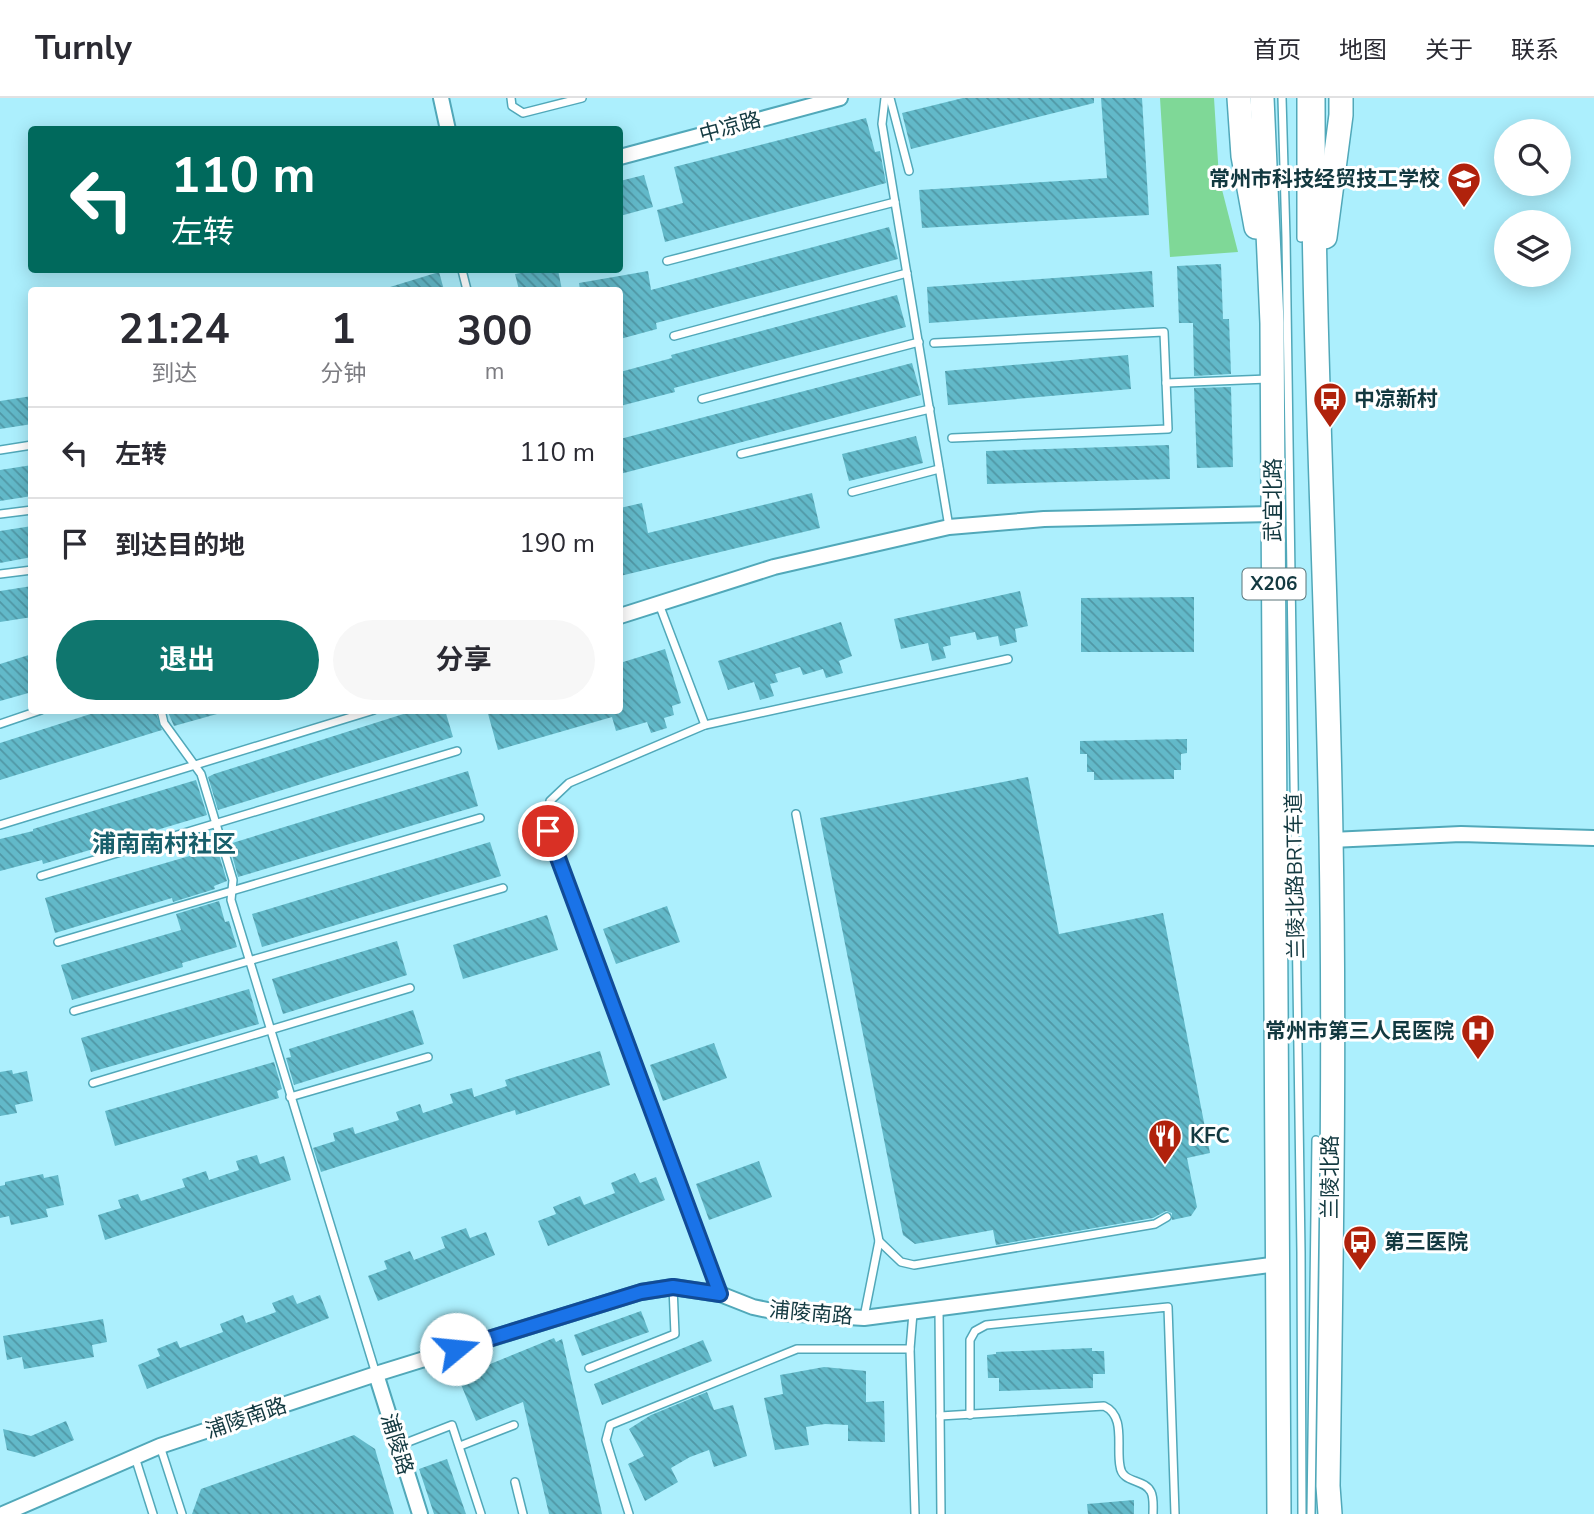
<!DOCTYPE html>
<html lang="zh">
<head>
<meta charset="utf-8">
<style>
	:root { --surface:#fff; --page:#f7f7f7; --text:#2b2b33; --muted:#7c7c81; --line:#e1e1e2; --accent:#0f766e }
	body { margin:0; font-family:"Nunito Sans","Noto Sans SC",sans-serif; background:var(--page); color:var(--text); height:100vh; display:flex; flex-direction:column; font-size:26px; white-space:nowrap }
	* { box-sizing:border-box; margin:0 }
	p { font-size:23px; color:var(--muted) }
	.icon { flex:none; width:38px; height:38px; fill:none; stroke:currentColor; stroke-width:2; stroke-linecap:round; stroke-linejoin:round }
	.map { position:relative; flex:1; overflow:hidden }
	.sheet { position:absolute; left:28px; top:189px; width:595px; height:427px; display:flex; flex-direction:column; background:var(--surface); border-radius:7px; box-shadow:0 4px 18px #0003 }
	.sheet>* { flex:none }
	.hud { position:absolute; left:28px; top:28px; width:595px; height:147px; border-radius:7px; box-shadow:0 4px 18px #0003; background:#00695c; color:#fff; overflow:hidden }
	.controls { position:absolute; left:1494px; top:21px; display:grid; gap:14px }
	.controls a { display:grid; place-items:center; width:77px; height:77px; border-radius:50%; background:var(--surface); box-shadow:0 4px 18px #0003; font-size:35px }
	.pin { position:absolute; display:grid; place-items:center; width:60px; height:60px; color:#fff; margin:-30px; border:4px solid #fff; border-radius:50%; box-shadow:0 2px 7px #0007 }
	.me { position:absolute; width:77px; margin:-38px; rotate:73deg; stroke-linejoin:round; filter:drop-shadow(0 0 5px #0008) }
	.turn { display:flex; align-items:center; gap:24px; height:147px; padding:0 28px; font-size:32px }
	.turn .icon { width:91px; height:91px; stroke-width:2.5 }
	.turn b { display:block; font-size:49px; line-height:60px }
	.eta { display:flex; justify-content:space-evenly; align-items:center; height:119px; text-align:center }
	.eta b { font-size:42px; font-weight:700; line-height:49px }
	.cta { display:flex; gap:14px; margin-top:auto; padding:14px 28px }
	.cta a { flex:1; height:80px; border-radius:42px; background:var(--accent); color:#fff; font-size:28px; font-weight:700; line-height:80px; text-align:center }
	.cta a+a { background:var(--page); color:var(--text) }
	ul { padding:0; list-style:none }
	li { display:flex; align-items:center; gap:21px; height:91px; padding:0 28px; border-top:2px solid var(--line) }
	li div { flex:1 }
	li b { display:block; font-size:26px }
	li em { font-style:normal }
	header { display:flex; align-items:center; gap:42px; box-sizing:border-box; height:98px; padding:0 35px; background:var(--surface); border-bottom:2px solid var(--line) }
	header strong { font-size:33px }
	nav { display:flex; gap:38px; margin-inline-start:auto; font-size:24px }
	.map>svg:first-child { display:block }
	.park { fill:#7fd897 }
	.building { fill:url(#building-back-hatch) }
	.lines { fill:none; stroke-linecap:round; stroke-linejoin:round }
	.lane-casing { stroke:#51a8b9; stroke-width:10 }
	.street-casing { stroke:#51a8b9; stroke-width:18 }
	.primary-casing { stroke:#51a8b9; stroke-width:26 }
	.lane { stroke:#fff; stroke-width:7 }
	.street { stroke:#fff; stroke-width:14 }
	.primary { stroke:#fff; stroke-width:23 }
	.route-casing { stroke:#114b97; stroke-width:18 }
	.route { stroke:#1a73e8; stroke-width:12 }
	.labels { text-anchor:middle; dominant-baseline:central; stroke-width:6; stroke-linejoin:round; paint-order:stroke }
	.shield { fill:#fff; stroke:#5a7479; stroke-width:2 }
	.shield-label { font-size:19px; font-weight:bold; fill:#133940 }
	.street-label { font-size:21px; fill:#133940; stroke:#fff }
	.poi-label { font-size:21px; font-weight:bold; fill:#133940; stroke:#fff; text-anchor:start }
	.quarter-label { font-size:24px; font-weight:bold; fill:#185f6b; stroke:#fff }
</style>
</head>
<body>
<header>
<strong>Turnly</strong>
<nav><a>首页</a><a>地图</a><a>关于</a><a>联系</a></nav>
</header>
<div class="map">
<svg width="1594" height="1416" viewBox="0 0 1594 1416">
	<defs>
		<pattern id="building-back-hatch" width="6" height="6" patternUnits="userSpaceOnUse" patternTransform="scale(1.75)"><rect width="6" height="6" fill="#62b9c9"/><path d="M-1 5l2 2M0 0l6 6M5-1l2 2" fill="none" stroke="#5097a5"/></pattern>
	</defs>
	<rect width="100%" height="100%" fill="#aceffd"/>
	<!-- park -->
	<path class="park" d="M 1160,0 L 1214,0 L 1219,80 L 1238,154 L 1170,159 Z"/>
	<!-- building -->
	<g class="building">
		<path d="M 963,0 L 1094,0 L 1094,5 L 911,51 L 902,15 Z"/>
		<path d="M 1101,0 L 1142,0 L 1149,117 L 922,130 L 919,92 L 1107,80 Z"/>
		<path d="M 866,20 L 875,54 L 880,53 L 886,85 L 665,144 L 657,112 L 683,105 L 674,69 Z"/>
		<path d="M 644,77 L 653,109 L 620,118 L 620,83 Z"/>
		<path d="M 889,129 L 898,161 L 656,225 L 657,231 L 620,241 L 620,192 L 580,192 L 579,185 L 648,173 L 651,192 Z"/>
		<path d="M 1221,166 L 1223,221 L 1229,221 L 1231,276 L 1194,278 L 1193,225 L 1179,225 L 1177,168 Z"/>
		<path d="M 537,172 L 558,172 L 562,192 L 519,192 L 515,176 Z"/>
		<path d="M 1152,173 L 1154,209 L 929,225 L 927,189 Z"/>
		<path d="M 439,174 L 444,192 L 390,192 L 390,189 Z"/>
		<path d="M 897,197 L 906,229 L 674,290 L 675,294 L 620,308 L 620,274 L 672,260 L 671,257 Z"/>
		<path d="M 1128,257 L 1131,291 L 948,307 L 945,273 Z"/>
		<path d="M 912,265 L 921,297 L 620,376 L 620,341 Z"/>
		<path d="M 1231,289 L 1233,369 L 1197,370 L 1194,290 Z"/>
		<path d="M 32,298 L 32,326 L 0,331 L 0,303 Z"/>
		<path d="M 916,338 L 923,365 L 849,383 L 842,356 Z"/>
		<path d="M 1169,347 L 1170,381 L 987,386 L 986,353 Z"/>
		<path d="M 32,367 L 32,398 L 0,403 L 0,372 Z"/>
		<path d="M 812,395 L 820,430 L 620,478 L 620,410 L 642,405 L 648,435 Z"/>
		<path d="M 32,428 L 32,459 L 0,465 L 0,433 Z"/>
		<path d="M 32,488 L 32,519 L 0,524 L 0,493 Z"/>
		<path d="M 1020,493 L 1028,528 L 1015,531 L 1017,544 L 1000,548 L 998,538 L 977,542 L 975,534 L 950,539 L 951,547 L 943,549 L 946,560 L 932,563 L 928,545 L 901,551 L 894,521 Z"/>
		<path d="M 1194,499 L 1194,554 L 1081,554 L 1081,500 Z"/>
		<path d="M 841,524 L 852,558 L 839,563 L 843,575 L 826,580 L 823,571 L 803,577 L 800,569 L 775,576 L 778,584 L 770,586 L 774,598 L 760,602 L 754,584 L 728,592 L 718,563 Z"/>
		<path d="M 665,551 L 681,605 L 672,608 L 674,617 L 664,620 L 667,630 L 651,635 L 647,624 L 616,633 L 612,619 L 498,652 L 487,612 L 620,612 L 620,565 Z"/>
		<path d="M 32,556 L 32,594 L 0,603 L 0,566 Z"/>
		<path d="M 103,612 L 155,612 L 162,632 L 0,682 L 0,645 Z"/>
		<path d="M 167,612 L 216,612 L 217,616 L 174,628 Z"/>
		<path d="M 416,612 L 445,612 L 453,639 L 218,712 L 208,679 L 214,676 Z"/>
		<path d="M 1187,641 L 1187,655 L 1181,656 L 1181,672 L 1174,672 L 1174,681 L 1094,682 L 1094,674 L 1087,674 L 1087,656 L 1080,656 L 1080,643 Z"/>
		<path d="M 468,673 L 478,708 L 238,779 L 229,746 Z"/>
		<path d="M 1028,679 L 1059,836 L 1163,815 L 1210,1055 L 1187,1060 L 1197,1109 L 1191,1118 L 1172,1122 L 1172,1115 L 1166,1113 L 1153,1120 L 996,1147 L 993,1132 L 915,1146 L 903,1137 L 820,720 Z"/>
		<path d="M 196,682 L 207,717 L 43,766 L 42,762 L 0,773 L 0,741 L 33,733 L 33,731 Z"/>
		<path d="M 490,744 L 501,778 L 262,849 L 252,816 Z"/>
		<path d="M 217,750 L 227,783 L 214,788 L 215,791 L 173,804 L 172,800 L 55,835 L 45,800 Z"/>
		<path d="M 219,803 L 225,824 L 229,823 L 237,849 L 182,865 L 183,869 L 72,902 L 61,867 L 181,832 L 176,816 Z"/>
		<path d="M 667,808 L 680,844 L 616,866 L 603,831 Z"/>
		<path d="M 547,817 L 558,852 L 463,881 L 453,847 Z"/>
		<path d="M 397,843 L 407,877 L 283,916 L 272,881 Z"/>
		<path d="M 249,891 L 259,926 L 91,974 L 81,940 Z"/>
		<path d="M 413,912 L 424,946 L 294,987 L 286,960 L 291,959 L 289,951 Z"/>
		<path d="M 714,945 L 727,980 L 663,1003 L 650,967 Z"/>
		<path d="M 600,953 L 610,987 L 516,1017 L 515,1012 L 321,1074 L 313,1050 L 335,1043 L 333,1035 L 353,1029 L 355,1036 L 399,1022 L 396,1014 L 420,1006 L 423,1015 L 453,1005 L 450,996 L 472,990 L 474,999 L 507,988 L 505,982 Z"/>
		<path d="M 274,964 L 282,991 L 277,993 L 279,1000 L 115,1048 L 105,1013 Z"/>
		<path d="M 12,972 L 13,976 L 27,973 L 33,1003 L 15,1007 L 17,1015 L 0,1018 L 0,974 Z"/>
		<path d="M 257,1057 L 260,1066 L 284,1058 L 291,1082 L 105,1142 L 98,1117 L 121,1110 L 118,1102 L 138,1096 L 141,1103 L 185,1089 L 182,1081 L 206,1073 L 209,1082 L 239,1072 L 236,1063 Z"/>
		<path d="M 759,1063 L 772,1099 L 709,1122 L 696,1086 Z"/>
		<path d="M 635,1075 L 640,1085 L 656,1079 L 665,1102 L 548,1148 L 538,1123 L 556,1116 L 553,1109 L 580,1098 L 584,1107 L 615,1095 L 611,1085 Z"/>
		<path d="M 43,1076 L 44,1080 L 58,1077 L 64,1107 L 46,1111 L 48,1119 L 11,1127 L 9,1118 L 0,1120 L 0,1088 L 5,1087 L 5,1084 Z"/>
		<path d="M 466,1130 L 470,1140 L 486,1134 L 495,1157 L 378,1203 L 368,1178 L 387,1171 L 384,1163 L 410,1153 L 414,1162 L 445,1150 L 441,1139 Z"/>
		<path d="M 293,1197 L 297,1206 L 320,1197 L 329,1220 L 147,1291 L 138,1267 L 160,1258 L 157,1251 L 177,1243 L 180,1250 L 223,1234 L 220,1226 L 243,1217 L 246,1225 L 276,1214 L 272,1205 Z"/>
		<path d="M 641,1213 L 649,1234 L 582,1258 L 574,1237 Z"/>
		<path d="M 103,1221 L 107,1244 L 92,1247 L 94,1259 L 24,1271 L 22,1259 L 7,1262 L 3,1238 Z"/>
		<path d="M 554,1240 L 556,1244 L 562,1241 L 602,1416 L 549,1416 L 523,1304 L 476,1323 L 458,1279 Z"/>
		<path d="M 703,1242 L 712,1263 L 602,1307 L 594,1286 Z"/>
		<path d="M 1092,1250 L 1092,1253 L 1104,1253 L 1105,1276 L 1093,1276 L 1093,1290 L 999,1293 L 999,1280 L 988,1280 L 987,1257 L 996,1256 L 996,1254 Z"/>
		<path d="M 824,1269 L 866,1273 L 866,1304 L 884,1303 L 885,1344 L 848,1343 L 848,1327 L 825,1326 L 806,1329 L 809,1347 L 775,1352 L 764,1300 L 783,1296 L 780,1277 Z"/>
		<path d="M 707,1294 L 714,1312 L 733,1307 L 747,1358 L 714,1369 L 709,1352 L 690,1359 L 671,1370 L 678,1384 L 645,1403 L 628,1366 L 644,1358 L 629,1331 L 651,1317 Z"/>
		<path d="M 66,1323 L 74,1342 L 34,1359 L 7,1352 L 3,1331 L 31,1338 Z"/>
		<path d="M 354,1337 L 375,1351 L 394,1416 L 192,1416 L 201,1391 Z"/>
		<path d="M 447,1361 L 466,1416 L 434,1416 L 419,1371 Z"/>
		<path d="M 1134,1402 L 1134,1416 L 1088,1416 L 1087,1406 Z"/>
	</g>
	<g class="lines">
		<!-- lane casing -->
		<g class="lane-casing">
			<g id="lane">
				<path d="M 511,0 L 512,8 L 523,15 L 582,0"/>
				<path d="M 885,0 L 882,26 L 949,429"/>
				<path d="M 890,0 L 909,73"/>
				<path d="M 1282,0 L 1286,140 L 1301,1154 L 1302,1416"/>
				<path d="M 1301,0 L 1301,140"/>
				<path d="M 667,163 L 895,104"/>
				<path d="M 462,172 L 467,192"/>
				<path d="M 674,238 L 907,175"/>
				<path d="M 934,245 L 1164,234 L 1168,331 L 952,340"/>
				<path d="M 1166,285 L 1268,281"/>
				<path d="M 702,301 L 919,244"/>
				<path d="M 0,352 L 32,347"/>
				<path d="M 741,356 L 930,311"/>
				<path d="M 852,394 L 939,371"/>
				<path d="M 0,416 L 32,412"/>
				<path d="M 0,476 L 32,472"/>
				<path d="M 659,506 L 705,627"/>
				<path d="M 161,612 L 164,625 L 201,676 L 233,782 L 231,802 L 376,1276"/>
				<path d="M 0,626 L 41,612"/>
				<path d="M 796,716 L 879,1143 L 901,1164 L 914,1167 L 1155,1126 L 1167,1119"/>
				<path d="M 0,727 L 374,612"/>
				<path d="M 41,778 L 457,653"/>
				<path d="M 58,844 L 480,720"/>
				<path d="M 74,913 L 503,790"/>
				<path d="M 93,985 L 410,890"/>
				<path d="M 290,999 L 428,959"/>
				<path d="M 720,1196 L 548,733 L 550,703 L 569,685 L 705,627 L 1008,561"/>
				<path d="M 939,1212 L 941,1416"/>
				<path d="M 913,1215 L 910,1251 L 915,1416"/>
				<path d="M 864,1219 L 879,1143"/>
				<path d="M 589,1270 L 675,1236 L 673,1189"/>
				<path d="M 970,1317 L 970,1242 L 975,1233 L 986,1227 L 1168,1209 L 1175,1416"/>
				<path d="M 940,1318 L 1104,1308 C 1126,1318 1116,1348 1120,1368 C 1122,1386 1144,1380 1151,1394 C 1154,1400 1153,1409 1153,1416"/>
				<path d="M 160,1348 L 182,1416"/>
				<path d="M 398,1348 L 452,1327 L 481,1416"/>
				<path d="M 460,1348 L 514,1327"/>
				<path d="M 135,1359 L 153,1416"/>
				<path d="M 515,1384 L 523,1416"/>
				<path d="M 629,1416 L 606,1342 L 610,1327 L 797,1251 L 910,1251"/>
				<path d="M 1311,1416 L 1316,1042"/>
			</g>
		</g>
		<!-- street casing -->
		<g class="street-casing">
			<g id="street">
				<path d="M 441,0 L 448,32"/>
				<path d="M 620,59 L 840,0"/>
				<path d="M 620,518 L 774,469 L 949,429 L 1044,421 L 1273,416"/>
				<path d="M 1331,742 L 1461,736 L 1594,740"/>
				<path d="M 376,1276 L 420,1416"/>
				<path d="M 3,1416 L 160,1348 L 376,1276 L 641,1194 L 673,1189 L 720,1196 L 753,1209 L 782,1215 L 864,1220 L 1278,1166"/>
			</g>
		</g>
		<!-- primary casing -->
		<g class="primary-casing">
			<g id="primary">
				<path d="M 1239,0 L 1243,58 L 1256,129"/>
				<path d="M 1262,0 L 1272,225 L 1279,1416"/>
				<path d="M 1313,0 C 1313,246 1327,493 1331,739 C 1335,955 1331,1172 1328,1388 L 1330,1416"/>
				<path d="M 1325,139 L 1341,17 L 1341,0"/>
			</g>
		</g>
		<!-- lane -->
		<use href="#lane" class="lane"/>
		<!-- street -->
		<use href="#street" class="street"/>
		<!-- primary -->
		<use href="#primary" class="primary"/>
	</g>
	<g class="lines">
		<!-- route casing -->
		<g class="route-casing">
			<path id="route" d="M 456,1251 L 641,1194 L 673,1189 L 720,1196 L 548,733"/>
		</g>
		<!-- route -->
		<use href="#route" class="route"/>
	</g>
	<!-- icons -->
	<defs>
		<g id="university-pin" transform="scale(1.75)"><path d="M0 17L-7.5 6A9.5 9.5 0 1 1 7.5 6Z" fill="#b0220c" stroke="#fff"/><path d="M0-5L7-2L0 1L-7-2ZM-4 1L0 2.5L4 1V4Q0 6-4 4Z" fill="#fff"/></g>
		<g id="bus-pin" transform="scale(1.75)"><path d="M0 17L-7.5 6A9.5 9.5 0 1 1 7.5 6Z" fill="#b0220c" stroke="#fff"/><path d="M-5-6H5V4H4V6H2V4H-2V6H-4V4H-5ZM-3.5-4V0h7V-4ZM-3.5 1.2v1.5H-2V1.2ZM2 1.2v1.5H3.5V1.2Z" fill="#fff"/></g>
		<g id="hospital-pin" transform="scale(1.75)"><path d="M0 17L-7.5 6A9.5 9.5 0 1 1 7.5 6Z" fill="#b0220c" stroke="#fff"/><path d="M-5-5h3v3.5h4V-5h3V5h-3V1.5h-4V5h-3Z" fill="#fff"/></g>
		<g id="restaurant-pin" transform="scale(1.75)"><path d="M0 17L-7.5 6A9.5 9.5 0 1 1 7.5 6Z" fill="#b0220c" stroke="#fff"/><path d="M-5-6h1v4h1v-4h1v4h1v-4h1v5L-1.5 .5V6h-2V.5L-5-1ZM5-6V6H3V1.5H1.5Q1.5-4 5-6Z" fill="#fff"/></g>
	</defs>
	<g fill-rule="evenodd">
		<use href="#university-pin" x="1464" y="81"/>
		<use href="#bus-pin" x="1330" y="301"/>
		<use href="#hospital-pin" x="1478" y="933"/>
		<use href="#restaurant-pin" x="1165" y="1038"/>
		<use href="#bus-pin" x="1360" y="1144"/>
	</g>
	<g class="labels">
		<!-- shield labels -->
		<rect class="shield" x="1242.5" y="470.5" width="63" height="31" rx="5"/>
		<g class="shield-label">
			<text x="1274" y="486">X206</text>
		</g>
		<!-- street labels -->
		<g class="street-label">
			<text transform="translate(730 29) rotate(-15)">中凉路</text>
			<text transform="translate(1273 402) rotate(-90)">武宜北路</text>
			<text transform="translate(1295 778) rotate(-91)">兰陵北路BRT车道</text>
			<text transform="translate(1330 1079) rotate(-90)">兰陵北路</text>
			<text transform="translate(811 1215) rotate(5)">浦陵南路</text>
			<text transform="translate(246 1320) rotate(-19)">浦陵南路</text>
			<text transform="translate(397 1346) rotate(73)">浦陵路</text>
		</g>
		<!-- poi labels -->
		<g class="poi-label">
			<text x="1440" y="81" text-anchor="end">常州市科技经贸技工学校</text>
			<text x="1354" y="301">中凉新村</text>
			<text x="1454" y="933" text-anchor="end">常州市第三人民医院</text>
			<text x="1190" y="1038">KFC</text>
			<text x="1384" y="1144">第三医院</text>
		</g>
		<!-- quarter labels -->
		<g class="quarter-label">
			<text x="164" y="746">浦南南村社区</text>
		</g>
	</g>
</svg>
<div class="controls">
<a><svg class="icon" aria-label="search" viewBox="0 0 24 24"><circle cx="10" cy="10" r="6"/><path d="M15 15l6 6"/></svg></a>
<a><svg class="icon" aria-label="layers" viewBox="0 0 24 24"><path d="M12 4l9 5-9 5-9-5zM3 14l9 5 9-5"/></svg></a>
</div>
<div class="pin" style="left:548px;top:733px;background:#d93025"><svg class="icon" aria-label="arrive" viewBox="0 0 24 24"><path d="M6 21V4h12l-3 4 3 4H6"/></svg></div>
<svg class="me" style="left:456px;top:1251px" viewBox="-20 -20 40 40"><circle r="19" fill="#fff"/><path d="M0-13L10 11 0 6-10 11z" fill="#1a73e8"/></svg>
<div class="hud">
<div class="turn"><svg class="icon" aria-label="left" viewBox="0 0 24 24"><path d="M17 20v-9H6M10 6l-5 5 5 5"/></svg><div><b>110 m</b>左转</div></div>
</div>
<section class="sheet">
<div class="eta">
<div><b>21:24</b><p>到达</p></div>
<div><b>1</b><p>分钟</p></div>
<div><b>300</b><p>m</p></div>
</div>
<ul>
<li><svg class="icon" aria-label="left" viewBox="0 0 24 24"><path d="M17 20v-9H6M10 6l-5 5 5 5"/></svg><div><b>左转</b></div><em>110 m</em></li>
<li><svg class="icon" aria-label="arrive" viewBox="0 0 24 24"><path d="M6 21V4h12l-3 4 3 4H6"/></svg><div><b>到达目的地</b></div><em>190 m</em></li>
</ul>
<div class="cta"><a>退出</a><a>分享</a></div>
</section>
</div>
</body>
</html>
